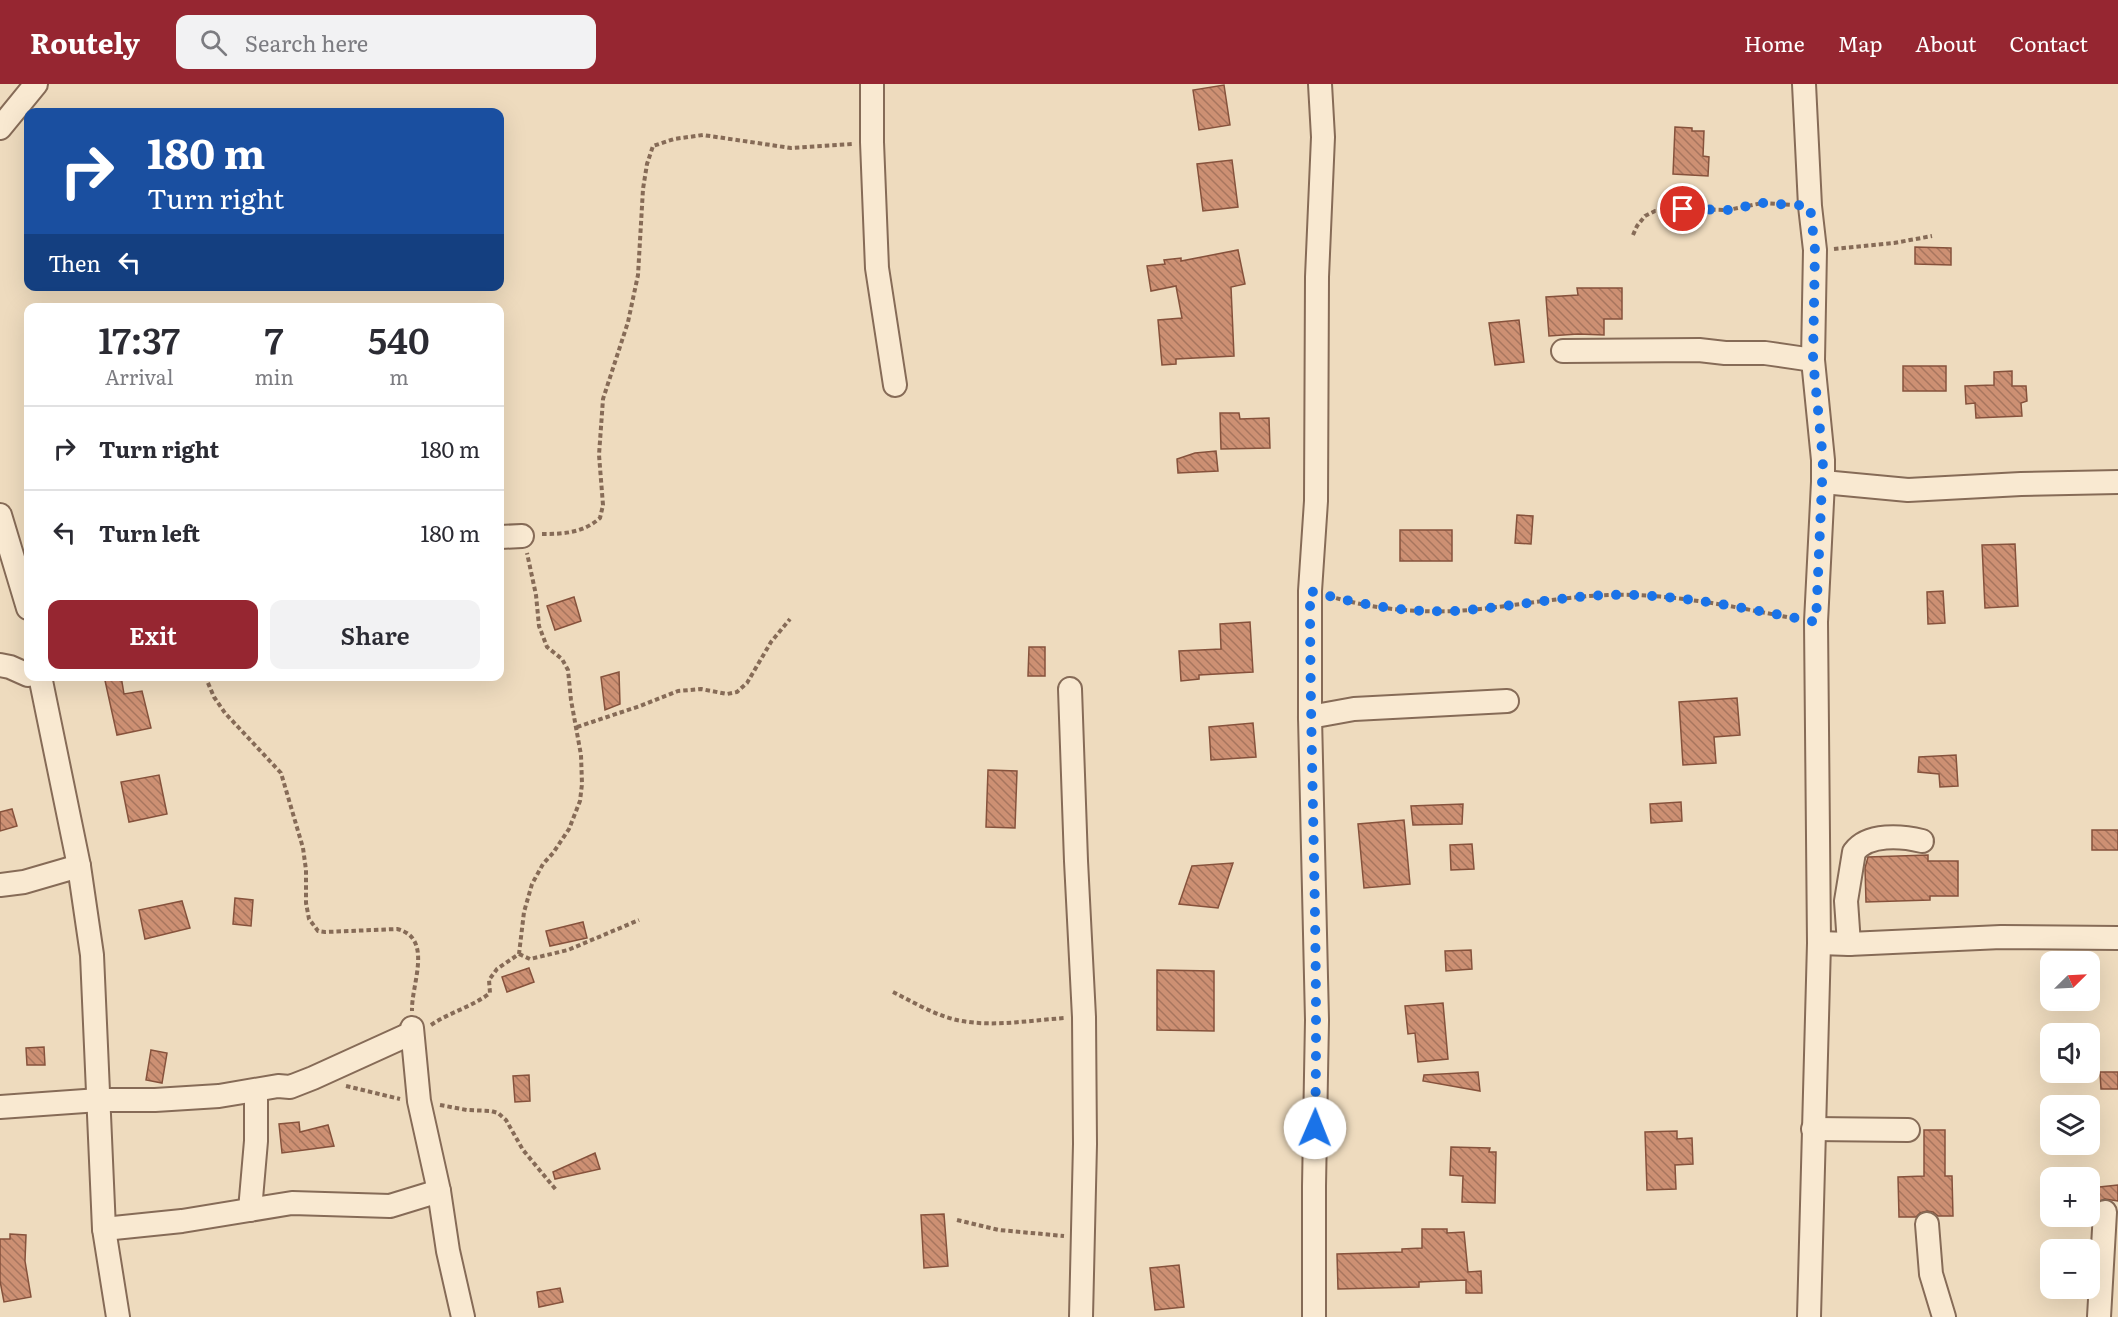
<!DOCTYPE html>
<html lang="en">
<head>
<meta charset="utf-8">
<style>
	:root { --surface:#fff; --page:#f2f2f3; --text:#2b2b33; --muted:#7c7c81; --line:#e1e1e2; --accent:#962631 }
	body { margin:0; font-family:Literata,serif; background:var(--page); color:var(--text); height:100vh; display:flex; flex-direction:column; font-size:22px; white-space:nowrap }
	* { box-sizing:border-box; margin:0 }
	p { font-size:20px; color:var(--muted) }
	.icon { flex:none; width:33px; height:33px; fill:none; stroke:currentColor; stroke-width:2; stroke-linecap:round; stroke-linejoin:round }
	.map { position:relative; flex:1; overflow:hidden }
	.details { position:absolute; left:24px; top:219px; width:480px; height:378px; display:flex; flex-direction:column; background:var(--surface); border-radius:12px; box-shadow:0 6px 24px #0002 }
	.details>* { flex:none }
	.guide { position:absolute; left:24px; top:24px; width:480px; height:183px; border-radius:12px; box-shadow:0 6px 24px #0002; background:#1a4fa0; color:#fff; overflow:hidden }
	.needle { width:39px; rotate:66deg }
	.controls { position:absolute; left:2040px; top:867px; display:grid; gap:12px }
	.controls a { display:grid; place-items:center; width:60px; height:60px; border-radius:12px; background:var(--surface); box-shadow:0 6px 24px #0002; font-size:30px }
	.pin { position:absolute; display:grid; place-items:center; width:51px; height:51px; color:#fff; margin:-26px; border:3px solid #fff; border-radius:50%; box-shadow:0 2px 6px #0007 }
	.me { position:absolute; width:66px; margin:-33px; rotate:1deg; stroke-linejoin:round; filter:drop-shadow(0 0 4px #0008) }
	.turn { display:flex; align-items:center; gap:21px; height:126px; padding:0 24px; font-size:27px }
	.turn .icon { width:78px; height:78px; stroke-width:2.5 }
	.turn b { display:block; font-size:42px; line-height:51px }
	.then { display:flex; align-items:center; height:57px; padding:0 24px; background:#0003; gap:12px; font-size:22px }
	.eta { display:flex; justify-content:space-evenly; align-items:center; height:102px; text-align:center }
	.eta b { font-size:36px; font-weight:600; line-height:42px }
	.primary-button { display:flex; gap:12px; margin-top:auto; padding:12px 24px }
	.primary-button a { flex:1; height:69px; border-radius:12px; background:var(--accent); color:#fff; font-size:24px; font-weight:600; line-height:69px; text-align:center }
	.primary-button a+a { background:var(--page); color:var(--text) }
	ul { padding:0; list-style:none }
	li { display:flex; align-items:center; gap:18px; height:84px; padding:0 24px; border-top:2px solid var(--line) }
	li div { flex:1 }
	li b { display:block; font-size:22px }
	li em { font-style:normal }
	header { display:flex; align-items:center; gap:36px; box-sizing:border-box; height:84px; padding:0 30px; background:var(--accent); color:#fff }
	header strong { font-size:28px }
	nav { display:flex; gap:33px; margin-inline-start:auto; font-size:21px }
	.search { width:420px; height:54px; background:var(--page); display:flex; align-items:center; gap:15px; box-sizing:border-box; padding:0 21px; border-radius:12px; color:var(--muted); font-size:22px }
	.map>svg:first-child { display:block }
	.building { fill:url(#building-back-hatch); stroke:#86523c; stroke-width:1.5 }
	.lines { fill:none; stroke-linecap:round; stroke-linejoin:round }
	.minor-casing { stroke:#866b57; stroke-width:26 }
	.path { stroke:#866b57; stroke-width:4; stroke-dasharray:4.5 3; stroke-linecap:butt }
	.minor { stroke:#f9e9d1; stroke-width:22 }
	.route { stroke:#1a73e8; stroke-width:10; stroke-dasharray:0 18 }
</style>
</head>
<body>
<header>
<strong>Routely</strong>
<div class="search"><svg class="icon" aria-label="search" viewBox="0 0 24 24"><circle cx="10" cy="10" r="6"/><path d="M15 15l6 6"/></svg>Search here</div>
<nav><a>Home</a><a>Map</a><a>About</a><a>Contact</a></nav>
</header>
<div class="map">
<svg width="2118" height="1233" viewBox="0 0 2118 1233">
	<defs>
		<pattern id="building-back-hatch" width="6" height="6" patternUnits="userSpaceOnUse" patternTransform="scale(1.5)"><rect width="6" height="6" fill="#cd9073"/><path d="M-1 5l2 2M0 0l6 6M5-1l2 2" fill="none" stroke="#a7755e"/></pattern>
	</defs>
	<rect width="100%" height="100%" fill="#eedbbe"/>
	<!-- building -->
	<g class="building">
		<path d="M 1224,1 L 1230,41 L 1199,46 L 1193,6 Z"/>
		<path d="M 1675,43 L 1692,44 L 1692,47 L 1704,47 L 1703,72 L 1709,73 L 1708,92 L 1673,90 Z"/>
		<path d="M 1232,76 L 1238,123 L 1203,127 L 1197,80 Z"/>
		<path d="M 1915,163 L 1951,164 L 1951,181 L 1915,180 Z"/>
		<path d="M 1238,166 L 1245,200 L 1231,203 L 1234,272 L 1176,275 L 1176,280 L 1162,281 L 1158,236 L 1182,234 L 1176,202 L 1151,207 L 1147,182 L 1165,180 L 1164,176 L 1181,174 L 1181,177 Z"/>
		<path d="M 1577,204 L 1622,204 L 1622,235 L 1604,235 L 1604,251 L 1578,250 L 1549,252 L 1546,213 L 1578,211 Z"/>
		<path d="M 1519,236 L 1524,278 L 1495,281 L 1489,239 Z"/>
		<rect x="1903" y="282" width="43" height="25"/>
		<path d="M 2012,287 L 2012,302 L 2026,302 L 2027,317 L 2021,319 L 2022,332 L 1976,334 L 1975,319 L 1966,320 L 1965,302 L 1994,301 L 1994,288 Z"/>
		<path d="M 1220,329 L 1239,329 L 1240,335 L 1269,334 L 1270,364 L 1221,365 Z"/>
		<path d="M 1216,367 L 1218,387 L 1178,389 L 1177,375 L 1195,369 Z"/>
		<path d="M 1517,431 L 1533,432 L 1531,460 L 1515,459 Z"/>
		<rect x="1400" y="446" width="52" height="31"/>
		<path d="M 2015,460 L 2018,522 L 1985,524 L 1982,461 Z"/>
		<path d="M 1943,507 L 1945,539 L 1928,540 L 1927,508 Z"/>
		<path d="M 574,513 L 581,537 L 555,546 L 547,522 Z"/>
		<path d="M 1250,538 L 1253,588 L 1199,591 L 1199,595 L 1181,597 L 1179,567 L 1221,565 L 1220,540 Z"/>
		<path d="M 1029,563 L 1045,563 L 1045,592 L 1028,592 Z"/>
		<path d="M 619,588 L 620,620 L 605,626 L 601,593 Z"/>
		<path d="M 104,592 L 121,592 L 124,610 L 142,607 L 151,644 L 117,651 Z"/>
		<path d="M 1737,614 L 1740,651 L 1714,653 L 1716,679 L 1683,681 L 1679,618 Z"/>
		<path d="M 1253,639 L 1256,673 L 1211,676 L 1209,643 Z"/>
		<path d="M 1956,671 L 1958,702 L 1940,703 L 1939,690 L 1918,688 L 1919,673 Z"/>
		<path d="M 988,686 L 1017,687 L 1015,744 L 986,743 Z"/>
		<path d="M 159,691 L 167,730 L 129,738 L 121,698 Z"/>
		<path d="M 1681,718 L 1682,737 L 1651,739 L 1650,720 Z"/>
		<path d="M 1463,720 L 1462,740 L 1413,741 L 1411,722 Z"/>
		<path d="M 12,725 L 17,742 L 0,747 L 0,728 Z"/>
		<path d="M 1404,736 L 1410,800 L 1364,804 L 1358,740 Z"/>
		<rect x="2092" y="746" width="26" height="20"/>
		<path d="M 1472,760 L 1474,785 L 1451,786 L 1450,761 Z"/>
		<path d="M 1928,771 L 1928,777 L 1958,777 L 1958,812 L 1930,812 L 1930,816 L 1866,818 L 1865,784 L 1868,773 Z"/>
		<path d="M 1233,779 L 1218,824 L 1179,820 L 1192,782 Z"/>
		<path d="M 235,814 L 253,816 L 251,842 L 233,840 Z"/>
		<path d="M 182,817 L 190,844 L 145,855 L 139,826 Z"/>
		<path d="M 583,838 L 587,854 L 550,862 L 546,847 Z"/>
		<path d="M 1471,866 L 1472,885 L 1446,887 L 1445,867 Z"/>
		<path d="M 529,884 L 534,898 L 507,908 L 502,893 Z"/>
		<path d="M 1157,886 L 1214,887 L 1214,947 L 1157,946 Z"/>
		<path d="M 1443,919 L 1448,975 L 1418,978 L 1415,949 L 1408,950 L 1405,922 Z"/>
		<path d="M 44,963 L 45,981 L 27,981 L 26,964 Z"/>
		<path d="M 151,966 L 167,969 L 162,999 L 146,996 Z"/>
		<path d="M 1478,988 L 1480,1007 L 1423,997 L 1424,991 Z"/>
		<path d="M 2100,988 L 2118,988 L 2118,1005 L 2101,1005 Z"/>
		<path d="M 529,991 L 530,1017 L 515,1018 L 513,992 Z"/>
		<path d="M 299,1038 L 300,1048 L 328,1041 L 334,1062 L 282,1069 L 279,1040 Z"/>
		<path d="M 1924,1046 L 1945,1046 L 1945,1092 L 1952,1092 L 1953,1132 L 1938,1132 L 1933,1128 L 1927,1127 L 1920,1129 L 1916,1133 L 1899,1133 L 1898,1093 L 1924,1092 Z"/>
		<path d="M 1677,1047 L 1677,1055 L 1692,1054 L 1693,1080 L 1675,1081 L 1676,1105 L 1647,1106 L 1645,1048 Z"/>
		<path d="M 1451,1063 L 1490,1064 L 1489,1068 L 1496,1068 L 1495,1119 L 1462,1118 L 1463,1092 L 1450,1091 Z"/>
		<path d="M 595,1069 L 600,1085 L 555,1095 L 553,1088 Z"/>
		<path d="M 2118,1101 L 2118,1117 L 2105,1115 L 2090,1121 L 2090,1104 Z"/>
		<path d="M 944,1130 L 948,1182 L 924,1184 L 921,1131 Z"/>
		<path d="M 1422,1145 L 1447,1145 L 1447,1149 L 1464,1148 L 1468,1188 L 1481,1187 L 1482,1209 L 1466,1209 L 1466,1196 L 1419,1198 L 1419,1203 L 1338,1205 L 1337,1170 L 1402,1168 L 1402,1165 L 1422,1164 Z"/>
		<path d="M 10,1150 L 26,1151 L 25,1177 L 31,1213 L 4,1218 L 0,1197 L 0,1155 L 10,1155 Z"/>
		<path d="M 1179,1181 L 1184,1223 L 1155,1226 L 1150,1184 Z"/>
		<path d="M 560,1204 L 563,1218 L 539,1223 L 537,1208 Z"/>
	</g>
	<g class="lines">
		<!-- minor casing -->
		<g class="minor-casing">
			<g id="minor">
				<path d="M 872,0 L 872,58 L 877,184 L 895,301"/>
				<path d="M 1804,0 L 1810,122 L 1815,166 L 1813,276 L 1823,376 L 1823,398 L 1816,538 L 1819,859 L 1809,1233"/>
				<path d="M 0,44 L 36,0"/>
				<path d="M 1563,267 L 1699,266 L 1725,269 L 1765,269 L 1813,276"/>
				<path d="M 1823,398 L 1908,406 L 2021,400 L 2118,398"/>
				<path d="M 0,431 L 28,524"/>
				<path d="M 500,453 L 522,452"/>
				<path d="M 0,581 L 10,583 L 28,591"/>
				<path d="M 40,592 L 79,782 L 92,871 L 104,1145 L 118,1233"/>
				<path d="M 1070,605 L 1076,777 L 1084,933 L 1085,1060 L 1081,1233"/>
				<path d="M 1310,633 L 1354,625 L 1507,617"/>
				<path d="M 0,801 L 24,798 L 79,782"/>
				<path d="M 1819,859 L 1849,860 L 2001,853 L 2118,854"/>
				<path d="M 1849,860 L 1846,817 L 1854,768 C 1868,749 1902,752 1922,757"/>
				<path d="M 0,1023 L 99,1016 L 155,1016 L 219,1012 L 278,1002 L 290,1003 L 313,994 L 412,949"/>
				<path d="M 1813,1045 L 1908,1046"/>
				<path d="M 439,1107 L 448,1167 L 463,1233"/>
				<path d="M 250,1126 L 256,1057 L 256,1007"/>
				<path d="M 1927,1140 L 1931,1190 L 1944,1233"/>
				<path d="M 104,1145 L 182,1137 L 292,1119 L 390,1122 L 439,1107 L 419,1017 L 412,944"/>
				<path d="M 1314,1233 L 1314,1102 L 1317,936 L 1310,633 L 1310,507 L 1316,417 L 1317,193 L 1323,53 L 1320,0"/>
				<path d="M 2099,1233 L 2105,1128"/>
			</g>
		</g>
		<!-- path -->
		<g class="path">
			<path d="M 1633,151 L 1637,142 L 1645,132 L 1655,127 L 1683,125 L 1728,126 L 1762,119 L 1792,121"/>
			<path d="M 1834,165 L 1894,159 L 1932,152"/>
			<path d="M 542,450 C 564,450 583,449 600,434 L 603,421 L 599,371 L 603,315 L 628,238 L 638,191 L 643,105 L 647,80 L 653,62 L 674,55 L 703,51 L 791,64 L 853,60"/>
			<path d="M 1329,512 C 1368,524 1413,529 1455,527 C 1506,524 1556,513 1608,511 C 1672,509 1735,523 1797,535"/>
			<path d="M 205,592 L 214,613 L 225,629 L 281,689 L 303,764 L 306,786 L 306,819 L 309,835 L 318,847 L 325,848 L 397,845 C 434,854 411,901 412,927"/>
			<path d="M 577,643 L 640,622 L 678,607 L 701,605 L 727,610 L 737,608 L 747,599 L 771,558 L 790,535"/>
			<path d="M 519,870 L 530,875 L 568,866 L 639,836"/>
			<path d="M 893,908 C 915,919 938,933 962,937 C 995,943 1032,936 1065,934"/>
			<path d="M 431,941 C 450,928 472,923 490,909 L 489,896 L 497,885 L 519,870 L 524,828 L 532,800 L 543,780 L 553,769 L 569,745 L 580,717 L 582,700 L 581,671 L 571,616 L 568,586 L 562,575 L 547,563 L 539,542 L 536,511 L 527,469"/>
			<path d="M 346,1002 L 400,1015"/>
			<path d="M 440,1021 L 467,1026 L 491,1027 L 498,1029 L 506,1036 L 523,1066 L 557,1107"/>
			<path d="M 957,1136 L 999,1146 L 1064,1152"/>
		</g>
		<!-- minor -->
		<use href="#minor" class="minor"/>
	</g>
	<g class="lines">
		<!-- route -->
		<path class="route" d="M 1315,1044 C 1319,865 1310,686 1310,507 C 1357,520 1405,529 1454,527 C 1506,524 1556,513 1608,511 C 1678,509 1748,525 1816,538 L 1823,376 L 1813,276 L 1815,166 L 1810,122 L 1762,119 L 1728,126 L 1683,125"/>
	</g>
</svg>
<div class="controls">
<a><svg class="needle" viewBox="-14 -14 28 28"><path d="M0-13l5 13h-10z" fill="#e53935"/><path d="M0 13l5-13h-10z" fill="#7c7c81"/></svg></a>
<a><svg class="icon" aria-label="sound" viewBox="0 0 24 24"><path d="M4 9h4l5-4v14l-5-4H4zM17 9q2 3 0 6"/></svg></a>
<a><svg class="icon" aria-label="layers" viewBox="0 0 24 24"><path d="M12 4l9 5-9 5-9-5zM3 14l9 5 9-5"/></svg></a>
<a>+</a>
<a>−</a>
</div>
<div class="pin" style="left:1683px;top:125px;background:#d93025"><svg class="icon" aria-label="arrive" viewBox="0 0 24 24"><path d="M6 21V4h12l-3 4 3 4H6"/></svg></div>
<svg class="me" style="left:1315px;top:1044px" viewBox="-20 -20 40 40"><circle r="19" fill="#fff"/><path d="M0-13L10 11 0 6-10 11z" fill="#1a73e8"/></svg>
<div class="guide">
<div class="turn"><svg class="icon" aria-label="right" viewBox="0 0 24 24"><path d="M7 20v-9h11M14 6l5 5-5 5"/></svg><div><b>180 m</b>Turn right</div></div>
<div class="then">Then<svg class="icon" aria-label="left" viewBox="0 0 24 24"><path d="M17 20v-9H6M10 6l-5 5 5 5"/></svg></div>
</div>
<section class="details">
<div class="eta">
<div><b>17:37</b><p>Arrival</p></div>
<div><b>7</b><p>min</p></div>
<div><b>540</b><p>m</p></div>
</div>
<ul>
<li><svg class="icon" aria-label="right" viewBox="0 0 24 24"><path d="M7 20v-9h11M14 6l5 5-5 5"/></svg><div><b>Turn right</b></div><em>180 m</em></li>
<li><svg class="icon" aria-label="left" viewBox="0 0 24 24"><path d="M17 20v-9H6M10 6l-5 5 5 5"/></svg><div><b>Turn left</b></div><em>180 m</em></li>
</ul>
<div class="primary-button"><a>Exit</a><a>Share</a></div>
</section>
</div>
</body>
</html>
